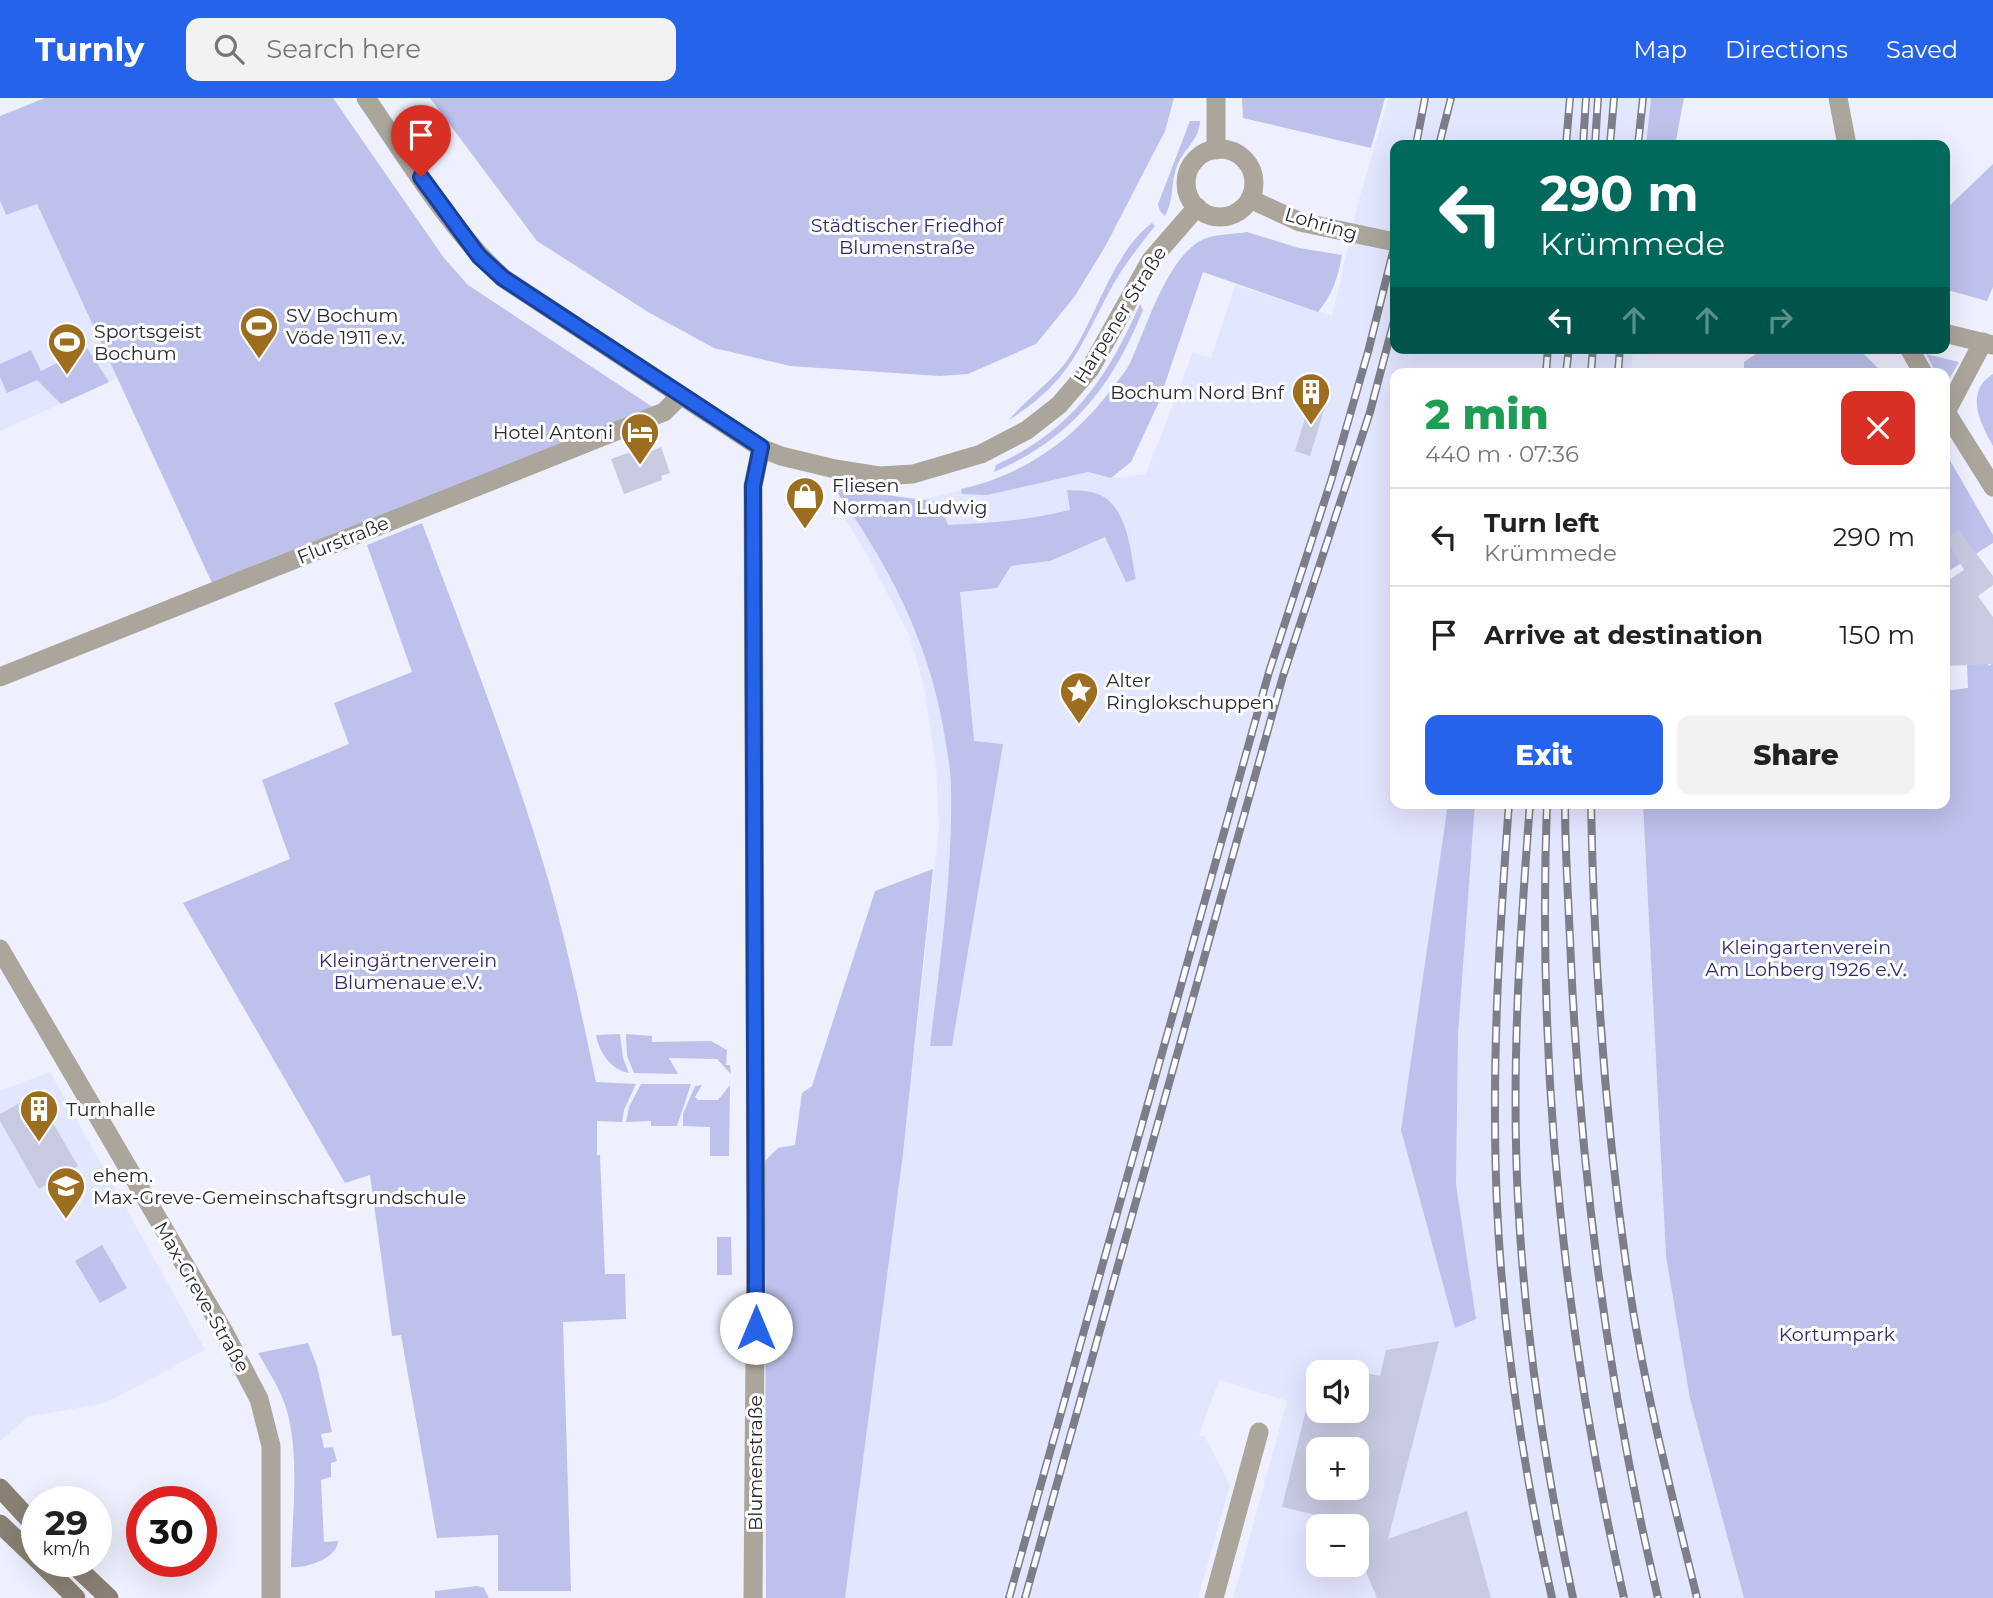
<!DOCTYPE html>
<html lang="en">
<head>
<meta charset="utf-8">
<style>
	:root { --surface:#fff; --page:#f2f2f2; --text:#222; --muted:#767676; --line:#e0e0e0; --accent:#2563eb }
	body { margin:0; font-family:Montserrat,sans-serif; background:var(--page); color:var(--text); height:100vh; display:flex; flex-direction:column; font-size:26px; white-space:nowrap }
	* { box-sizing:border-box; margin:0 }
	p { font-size:23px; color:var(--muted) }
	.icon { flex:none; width:38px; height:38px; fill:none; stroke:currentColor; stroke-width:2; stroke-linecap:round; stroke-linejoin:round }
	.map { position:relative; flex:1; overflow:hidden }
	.sheet { position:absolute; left:1390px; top:270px; width:560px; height:441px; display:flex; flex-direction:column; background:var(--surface); border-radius:14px; box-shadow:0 7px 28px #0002 }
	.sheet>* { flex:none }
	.hud { position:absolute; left:1390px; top:42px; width:560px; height:214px; border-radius:14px; box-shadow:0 7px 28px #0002; background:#00695c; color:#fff; overflow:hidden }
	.fabs { position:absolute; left:1306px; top:1262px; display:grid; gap:14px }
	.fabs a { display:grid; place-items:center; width:63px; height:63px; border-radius:14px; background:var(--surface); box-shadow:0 7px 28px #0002; font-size:35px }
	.speed { position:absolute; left:21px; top:1388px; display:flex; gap:14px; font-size:35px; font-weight:700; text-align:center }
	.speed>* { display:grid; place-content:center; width:91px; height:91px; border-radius:50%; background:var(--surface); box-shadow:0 7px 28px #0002; line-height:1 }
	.speed small { font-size:18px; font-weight:400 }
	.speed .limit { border:10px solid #d22; background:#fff; color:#111 }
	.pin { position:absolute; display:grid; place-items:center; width:60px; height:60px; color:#fff; margin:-72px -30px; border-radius:50% 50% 50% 0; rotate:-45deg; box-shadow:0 0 7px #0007 }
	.pin .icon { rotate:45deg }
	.me { position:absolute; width:77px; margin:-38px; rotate:0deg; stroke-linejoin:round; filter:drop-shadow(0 0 5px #0008) }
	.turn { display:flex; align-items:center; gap:24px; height:147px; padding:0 35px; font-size:32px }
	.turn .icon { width:91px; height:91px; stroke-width:2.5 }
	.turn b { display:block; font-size:49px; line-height:60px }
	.lanes { display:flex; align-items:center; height:66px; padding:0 35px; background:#0003; justify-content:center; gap:35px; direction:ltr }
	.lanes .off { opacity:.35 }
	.round { display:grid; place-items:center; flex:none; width:74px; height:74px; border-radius:14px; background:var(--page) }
	.summary { display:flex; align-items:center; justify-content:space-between; height:119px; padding:0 35px }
	h1 { font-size:42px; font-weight:800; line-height:52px; color:#1e9e55 }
	.primary-button { display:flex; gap:14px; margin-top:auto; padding:14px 35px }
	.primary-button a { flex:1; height:80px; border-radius:14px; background:var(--accent); color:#fff; font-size:28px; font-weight:800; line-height:80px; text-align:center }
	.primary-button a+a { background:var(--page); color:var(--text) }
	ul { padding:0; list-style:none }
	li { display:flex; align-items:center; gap:21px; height:98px; padding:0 35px; border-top:2px solid var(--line) }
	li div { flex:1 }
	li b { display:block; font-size:26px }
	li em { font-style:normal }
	header { display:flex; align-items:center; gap:42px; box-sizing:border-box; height:98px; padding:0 35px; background:var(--accent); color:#fff }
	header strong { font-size:33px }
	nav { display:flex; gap:38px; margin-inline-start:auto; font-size:24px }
	.search { width:490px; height:63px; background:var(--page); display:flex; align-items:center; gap:18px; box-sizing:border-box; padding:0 24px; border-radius:14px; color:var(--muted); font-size:26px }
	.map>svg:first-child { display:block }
	.built { fill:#e3e6ff; fill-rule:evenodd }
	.green { fill:#bdc1eb }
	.building { fill:#c7cae1; fill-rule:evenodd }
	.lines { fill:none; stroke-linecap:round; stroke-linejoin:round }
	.minor { stroke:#aba59c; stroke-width:19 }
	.tertiary { stroke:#aba59c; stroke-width:19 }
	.secondary { stroke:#898073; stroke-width:19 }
	.rail-casing { stroke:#7c7e89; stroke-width:8 }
	.rail { stroke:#fefefe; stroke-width:5; stroke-dasharray:16; stroke-linecap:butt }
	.route-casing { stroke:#184099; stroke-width:18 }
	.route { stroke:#2563eb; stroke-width:12 }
	.labels { text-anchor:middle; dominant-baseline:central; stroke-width:6; stroke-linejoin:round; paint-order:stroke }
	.street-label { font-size:19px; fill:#282932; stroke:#fefefe }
	.park-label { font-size:19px; fill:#2e2b73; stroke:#fefefe }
	.poi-label { font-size:19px; fill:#282932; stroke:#fefefe; text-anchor:start }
</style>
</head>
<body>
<header>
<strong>Turnly</strong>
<div class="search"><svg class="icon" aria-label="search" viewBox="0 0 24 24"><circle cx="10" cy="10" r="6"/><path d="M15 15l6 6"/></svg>Search here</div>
<nav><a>Map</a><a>Directions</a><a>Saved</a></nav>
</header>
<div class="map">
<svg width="1993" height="1500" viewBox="0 0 1993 1500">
	<rect width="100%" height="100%" fill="#eef0fe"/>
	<!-- built -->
	<g class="built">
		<path d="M 1389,0 L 1651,0 L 1646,47 L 1395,47 L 1395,250 L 1633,250 L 1631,275 L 1395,275 L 1395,705 L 1448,705 L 1401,1032 L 1476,1221 L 1456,1086 L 1458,937 L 1475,705 L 1643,705 L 1666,1158 L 1690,1301 L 1744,1500 L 1233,1500 L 1287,1303 L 1219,1282 L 1199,1337 L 1205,1339 L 1230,1387 L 1198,1500 L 845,1500 L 903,1056 L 939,730 L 936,667 L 923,585 L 910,539 L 870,462 L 834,403 L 931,400 L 981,387 L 1036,363 L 1111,380 L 1146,376 L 1193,254 L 1211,260 L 1235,187 L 1332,218 L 1358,105 ZM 1318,1274 L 1356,1274 L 1356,1312 L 1318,1312 ZM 1318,1351 L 1356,1351 L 1356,1390 L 1318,1390 ZM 1318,1428 L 1356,1428 L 1356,1466 L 1318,1466 Z"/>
		<path d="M 36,104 L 118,280 L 0,333 L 0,105 L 5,118 Z"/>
		<path d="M 50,974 L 205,1252 L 105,1305 L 28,1319 L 0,1343 L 0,993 Z"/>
	</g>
	<!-- green -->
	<g class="green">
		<path d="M 45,0 L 333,0 L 444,160 L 468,187 L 654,310 L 212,485 L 37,106 L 6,117 L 0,103 L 0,18 Z"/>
		<path d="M 430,0 L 1174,0 L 1165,33 L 1106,147 L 1075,198 L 1036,246 L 968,276 L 940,278 L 790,268 L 714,250 L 648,214 L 537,143 Z"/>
		<path d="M 1242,0 L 1385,0 L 1371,50 L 1243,20 Z"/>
		<path d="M 1651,0 L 1684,0 L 1675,47 L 1646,47 Z"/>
		<path d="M 1190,23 L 1200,23 C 1199,43 1184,50 1177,68 C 1170,86 1175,99 1165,118 L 1160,113 L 1158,106 Z"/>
		<path d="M 1993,66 L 1993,189 L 1987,203 L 1944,191 L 1944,113 Z"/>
		<path d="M 1152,125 L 1155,128 C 1138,149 1122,170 1109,194 C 1078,253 1069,284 1009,322 C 1026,301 1049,286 1066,264 C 1096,223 1111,156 1152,125 Z"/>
		<path d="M 1247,134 L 1299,150 L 1342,157 C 1338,179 1333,196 1318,214 L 1203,174 L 1158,306 L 1131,364 L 1111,380 L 1088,374 L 987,397 L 962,396 L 961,391 C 1024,377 1075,341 1113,289 C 1119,281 1127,272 1131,263 C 1147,228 1166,163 1200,143 C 1213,135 1232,137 1247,134 Z"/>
		<path d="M 1140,206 L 1143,212 C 1112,289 1071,341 994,374 L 996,367 C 1072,332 1107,281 1140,206 Z"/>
		<path d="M 87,250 L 109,284 L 61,306 L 37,282 L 7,295 L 0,279 L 0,266 L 31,252 L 41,273 Z"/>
		<path d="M 1765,250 L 1858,250 L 1883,275 L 1744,275 L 1744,264 Z"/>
		<path d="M 1926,256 L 1959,264 L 1947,285 L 1944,285 L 1944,275 L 1936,275 Z"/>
		<path d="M 1993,276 L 1993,348 C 1980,325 1964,294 1993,276 Z"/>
		<path d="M 1944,352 L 1993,437 L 1993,445 L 1944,476 Z"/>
		<path d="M 834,390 L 938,404 L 948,427 C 990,425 1030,422 1070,412 L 1067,392 C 1076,393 1086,392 1095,395 C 1128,405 1130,453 1136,481 L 1126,484 L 1105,439 L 1050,463 L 1011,468 L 997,490 L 960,494 L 974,643 L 1003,646 L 952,948 L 930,948 C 940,862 953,775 951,688 C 951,674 948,659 946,646 C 932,549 890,468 834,390 Z"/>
		<path d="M 422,425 C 464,537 508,648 542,761 C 565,835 580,909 596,984 L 636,986 L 624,1012 L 622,1024 L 597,1023 L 597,1057 L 600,1057 L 605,1176 L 625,1176 L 626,1221 L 563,1224 L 571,1493 L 498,1493 L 498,1437 L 437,1440 L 401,1237 L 392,1238 L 370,1077 L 345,1085 L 183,805 L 290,761 L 262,682 L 349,646 L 334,605 L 412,574 L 367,447 Z"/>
		<path d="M 1974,543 L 1989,568 L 1993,565 L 1993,1500 L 1744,1500 L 1690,1301 L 1666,1158 L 1643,705 L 1944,705 L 1944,593 L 1968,590 L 1967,567 L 1962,557 Z"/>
		<path d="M 1448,705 L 1475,705 L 1458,937 L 1456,1086 L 1476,1221 L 1455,1230 L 1401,1032 Z"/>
		<path d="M 933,771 L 903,1056 L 845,1500 L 766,1500 L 765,1063 L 778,1050 L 795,1047 L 802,995 L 812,988 L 875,793 Z"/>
		<path d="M 620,936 L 623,960 L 629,975 C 611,972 599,954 596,937 Z"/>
		<path d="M 626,936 L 652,938 L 652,944 L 711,943 L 727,952 L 726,967 L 730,967 L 731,976 L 717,961 L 669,960 L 678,976 L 634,975 L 627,958 Z"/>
		<path d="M 641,986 L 691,986 L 677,1028 L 651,1028 L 651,1023 L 626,1024 L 629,1009 Z"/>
		<path d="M 702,987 L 695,999 L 698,1002 L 718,1002 L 730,987 L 729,1058 L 710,1058 L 710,1029 L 683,1028 L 683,1016 L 695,988 Z"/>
		<path d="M 717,1139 L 731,1139 L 732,1177 L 717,1177 Z"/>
		<path d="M 102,1147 L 127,1190 L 100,1205 L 75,1163 Z"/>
		<path d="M 308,1245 L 317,1268 L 332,1334 L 321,1336 L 324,1350 L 333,1349 L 337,1363 L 331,1365 L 331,1379 L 321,1382 L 324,1444 L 338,1443 C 338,1460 305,1471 291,1469 C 292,1421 300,1359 287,1313 C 281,1292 269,1274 258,1255 Z"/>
		<path d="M 477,1488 L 484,1490 L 489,1500 L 435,1500 L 435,1493 Z"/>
	</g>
	<!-- building -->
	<g class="building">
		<path d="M 1313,294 L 1328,299 L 1310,358 L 1295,353 Z"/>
		<path d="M 650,347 L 652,353 L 661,349 L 670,375 L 661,378 L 662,382 L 624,396 L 611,361 Z"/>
		<path d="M 1959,432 L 1993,478 L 1993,487 L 1978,498 L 1993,519 L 1993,566 L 1944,568 L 1944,485 L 1964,472 L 1945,440 Z"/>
		<path d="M 36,996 L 78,1068 L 39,1091 L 0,1023 L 0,1016 Z"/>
		<path d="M 1439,1243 L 1388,1441 L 1467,1413 L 1491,1500 L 1377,1500 L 1356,1450 L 1356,1428 L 1340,1428 L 1341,1423 L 1282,1409 L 1306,1312 L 1356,1312 L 1356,1273 L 1380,1278 L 1386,1252 ZM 1318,1351 L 1356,1351 L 1356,1390 L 1318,1390 Z"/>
	</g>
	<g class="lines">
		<!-- minor -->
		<g class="minor">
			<path d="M 1838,0 L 1847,47"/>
			<path d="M 1216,52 L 1216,0"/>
			<path d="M 1909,250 L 1923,275"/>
			<path d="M 1944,311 L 1993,389"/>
			<path d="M 1946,314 L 1983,244"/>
			<path d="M 0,579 L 664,314 L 681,297"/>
			<path d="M 0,851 L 224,1234 L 259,1301 L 271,1348 L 271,1500"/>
			<path d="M 753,1500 L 756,1125 L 753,388 L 761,350"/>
			<path d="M 1214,1500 L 1259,1334"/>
		</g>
		<!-- tertiary -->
		<g class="tertiary">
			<path d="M 366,0 C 408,61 448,129 503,180 L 761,350 L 781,358 L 835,371 L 879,378 L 913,376 L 981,356 L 1027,332 L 1059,307 L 1090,271 L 1151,162 L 1197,109"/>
			<circle cx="1220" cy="85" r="34"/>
			<path d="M 1250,101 L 1300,124 L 1395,144"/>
			<path d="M 1944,235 L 1993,247"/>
		</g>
		<!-- secondary -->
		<g class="secondary">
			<path d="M 0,1390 L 37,1430"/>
			<path d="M 0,1426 L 37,1461"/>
			<path d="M 39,1463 L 76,1500"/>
			<path d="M 70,1463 L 109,1500"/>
		</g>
		<!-- rail casing -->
		<g class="rail-casing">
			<g id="rail">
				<path d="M 1416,47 L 1425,0"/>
				<path d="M 1439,47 L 1451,0"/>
				<path d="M 1566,47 L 1570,0"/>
				<path d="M 1583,47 L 1586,0"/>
				<path d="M 1595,47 L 1598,0"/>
				<path d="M 1610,47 L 1614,0"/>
				<path d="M 1638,47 L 1643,0"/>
				<path d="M 1546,275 L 1548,250"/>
				<path d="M 1566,275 L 1569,250"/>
				<path d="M 1591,275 L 1593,250"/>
				<path d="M 1618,275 L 1620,250"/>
				<path d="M 1509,705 C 1499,839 1491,973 1497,1107 C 1503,1239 1523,1371 1552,1500"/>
				<path d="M 1530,705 C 1520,837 1511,969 1518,1102 C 1525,1236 1545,1369 1573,1500"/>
				<path d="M 1547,705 C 1537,971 1565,1241 1624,1500"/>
				<path d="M 1565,705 C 1565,758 1569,811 1571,864 C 1581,1079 1608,1291 1658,1500"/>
				<path d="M 1591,705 C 1594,871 1606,1036 1631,1200 C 1647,1302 1673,1401 1697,1500"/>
				<path d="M 1009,1500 L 1269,574 L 1331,383 L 1368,254 L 1395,146"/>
				<path d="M 1025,1500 L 1283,578 L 1370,314 L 1395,219"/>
			</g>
		</g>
		<!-- rail -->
		<use href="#rail" class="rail"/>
	</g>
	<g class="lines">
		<!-- route casing -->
		<g class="route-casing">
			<path id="route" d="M 421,79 L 479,158 L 503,180 L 761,349 L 753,388 L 756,1230"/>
		</g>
		<!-- route -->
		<use href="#route" class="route"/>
	</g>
	<!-- icons -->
	<defs>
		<g id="stadium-pin" transform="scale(2.0125)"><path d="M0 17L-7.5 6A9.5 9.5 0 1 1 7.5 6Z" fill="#9d6e20" stroke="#fefefe"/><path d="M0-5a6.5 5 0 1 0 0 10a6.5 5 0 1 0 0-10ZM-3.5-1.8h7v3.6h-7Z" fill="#fff"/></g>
		<g id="building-pin" transform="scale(2.0125)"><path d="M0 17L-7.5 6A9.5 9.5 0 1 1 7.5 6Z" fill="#9d6e20" stroke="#fefefe"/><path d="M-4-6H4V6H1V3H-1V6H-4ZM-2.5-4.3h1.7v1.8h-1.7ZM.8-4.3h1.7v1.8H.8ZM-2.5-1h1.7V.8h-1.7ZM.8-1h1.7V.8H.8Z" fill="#fff"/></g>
		<g id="hotel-pin" transform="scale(2.0125)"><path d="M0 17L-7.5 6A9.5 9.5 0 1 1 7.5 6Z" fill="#9d6e20" stroke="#fefefe"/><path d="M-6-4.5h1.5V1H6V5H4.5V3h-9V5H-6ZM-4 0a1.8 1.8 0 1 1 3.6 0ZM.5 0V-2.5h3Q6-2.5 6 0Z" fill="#fff"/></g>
		<g id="shop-pin" transform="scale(2.0125)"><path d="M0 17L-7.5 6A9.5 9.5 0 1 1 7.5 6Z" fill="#9d6e20" stroke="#fefefe"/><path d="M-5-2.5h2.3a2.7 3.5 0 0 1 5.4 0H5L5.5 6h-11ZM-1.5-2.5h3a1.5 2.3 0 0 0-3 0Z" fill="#fff"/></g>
		<g id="sight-pin" transform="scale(2.0125)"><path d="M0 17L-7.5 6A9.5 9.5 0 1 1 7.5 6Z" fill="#9d6e20" stroke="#fefefe"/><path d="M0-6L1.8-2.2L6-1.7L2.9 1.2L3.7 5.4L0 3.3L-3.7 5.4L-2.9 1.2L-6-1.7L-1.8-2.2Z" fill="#fff"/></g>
		<g id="school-pin" transform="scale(2.0125)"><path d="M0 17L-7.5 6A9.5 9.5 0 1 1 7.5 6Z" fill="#9d6e20" stroke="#fefefe"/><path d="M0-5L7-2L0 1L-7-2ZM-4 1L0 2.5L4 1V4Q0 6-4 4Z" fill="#fff"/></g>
	</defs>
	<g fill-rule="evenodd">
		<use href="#stadium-pin" x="259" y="228"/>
		<use href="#stadium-pin" x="67" y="244"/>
		<use href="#building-pin" x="1311" y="294"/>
		<use href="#hotel-pin" x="640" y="334"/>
		<use href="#shop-pin" x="805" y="398"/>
		<use href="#sight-pin" x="1079" y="593"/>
		<use href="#building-pin" x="39" y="1011"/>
		<use href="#school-pin" x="66" y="1088"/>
	</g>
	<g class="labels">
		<!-- street labels -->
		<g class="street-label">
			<text transform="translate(1321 126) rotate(16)">Lohring</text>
			<text transform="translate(1120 217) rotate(-58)">Harpener Straße</text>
			<text transform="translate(343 442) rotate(-22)">Flurstraße</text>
			<text transform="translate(202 1199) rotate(60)">Max-Greve-Straße</text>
			<text transform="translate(755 1365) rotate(-90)">Blumenstraße</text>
		</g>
		<!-- park labels -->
		<g class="park-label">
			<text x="907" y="127">Städtischer Friedhof<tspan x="907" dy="22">Blumenstraße</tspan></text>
			<text x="1806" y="849">Kleingartenverein<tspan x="1806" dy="22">Am Lohberg 1926 e.V.</tspan></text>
			<text x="408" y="862">Kleingärtnerverein<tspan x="408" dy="22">Blumenaue e.V.</tspan></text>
			<text x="1837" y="1236">Kortumpark</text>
		</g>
		<!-- poi labels -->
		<g class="poi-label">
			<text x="286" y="217">SV Bochum<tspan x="286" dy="22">Vöde 1911 e.v.</tspan></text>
			<text x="94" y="233">Sportsgeist<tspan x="94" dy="22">Bochum</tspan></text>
			<text x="1284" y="294" text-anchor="end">Bochum Nord Bnf</text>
			<text x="613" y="334" text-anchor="end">Hotel Antoni</text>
			<text x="832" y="387">Fliesen<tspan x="832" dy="22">Norman Ludwig</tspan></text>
			<text x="1106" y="582">Alter<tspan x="1106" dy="22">Ringlokschuppen</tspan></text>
			<text x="66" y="1011">Turnhalle</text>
			<text x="93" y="1077">ehem.<tspan x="93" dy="22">Max-Greve-Gemeinschaftsgrundschule</tspan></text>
		</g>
	</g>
</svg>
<div class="fabs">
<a><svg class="icon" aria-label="sound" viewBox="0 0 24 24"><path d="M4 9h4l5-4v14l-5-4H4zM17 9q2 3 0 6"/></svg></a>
<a>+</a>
<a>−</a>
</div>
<div class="speed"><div>29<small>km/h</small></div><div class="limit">30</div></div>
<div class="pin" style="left:421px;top:79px;background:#d93025"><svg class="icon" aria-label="arrive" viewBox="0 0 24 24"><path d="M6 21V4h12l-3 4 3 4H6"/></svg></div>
<svg class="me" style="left:756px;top:1230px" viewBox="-20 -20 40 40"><circle r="19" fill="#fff"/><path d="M0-13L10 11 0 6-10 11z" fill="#2563eb"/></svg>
<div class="hud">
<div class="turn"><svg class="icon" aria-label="left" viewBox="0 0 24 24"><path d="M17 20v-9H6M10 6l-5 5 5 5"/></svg><div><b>290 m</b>Krümmede</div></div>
<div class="lanes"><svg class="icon" aria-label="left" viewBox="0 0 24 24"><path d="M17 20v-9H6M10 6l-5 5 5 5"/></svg><svg class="icon off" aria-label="ahead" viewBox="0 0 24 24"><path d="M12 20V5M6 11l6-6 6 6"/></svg><svg class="icon off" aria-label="ahead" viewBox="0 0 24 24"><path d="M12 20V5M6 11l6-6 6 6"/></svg><svg class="icon off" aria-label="right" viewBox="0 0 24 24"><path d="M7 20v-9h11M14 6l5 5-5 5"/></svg></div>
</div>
<section class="sheet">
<div class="summary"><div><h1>2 min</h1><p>440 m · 07:36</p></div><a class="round" style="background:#d93025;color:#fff"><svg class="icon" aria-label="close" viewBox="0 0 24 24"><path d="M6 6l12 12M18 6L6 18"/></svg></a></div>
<ul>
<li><svg class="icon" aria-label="left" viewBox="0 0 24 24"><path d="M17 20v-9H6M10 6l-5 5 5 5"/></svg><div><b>Turn left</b><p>Krümmede</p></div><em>290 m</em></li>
<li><svg class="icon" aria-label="arrive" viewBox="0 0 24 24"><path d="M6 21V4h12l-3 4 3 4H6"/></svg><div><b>Arrive at destination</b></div><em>150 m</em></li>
</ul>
<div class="primary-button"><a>Exit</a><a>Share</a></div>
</section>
</div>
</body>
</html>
